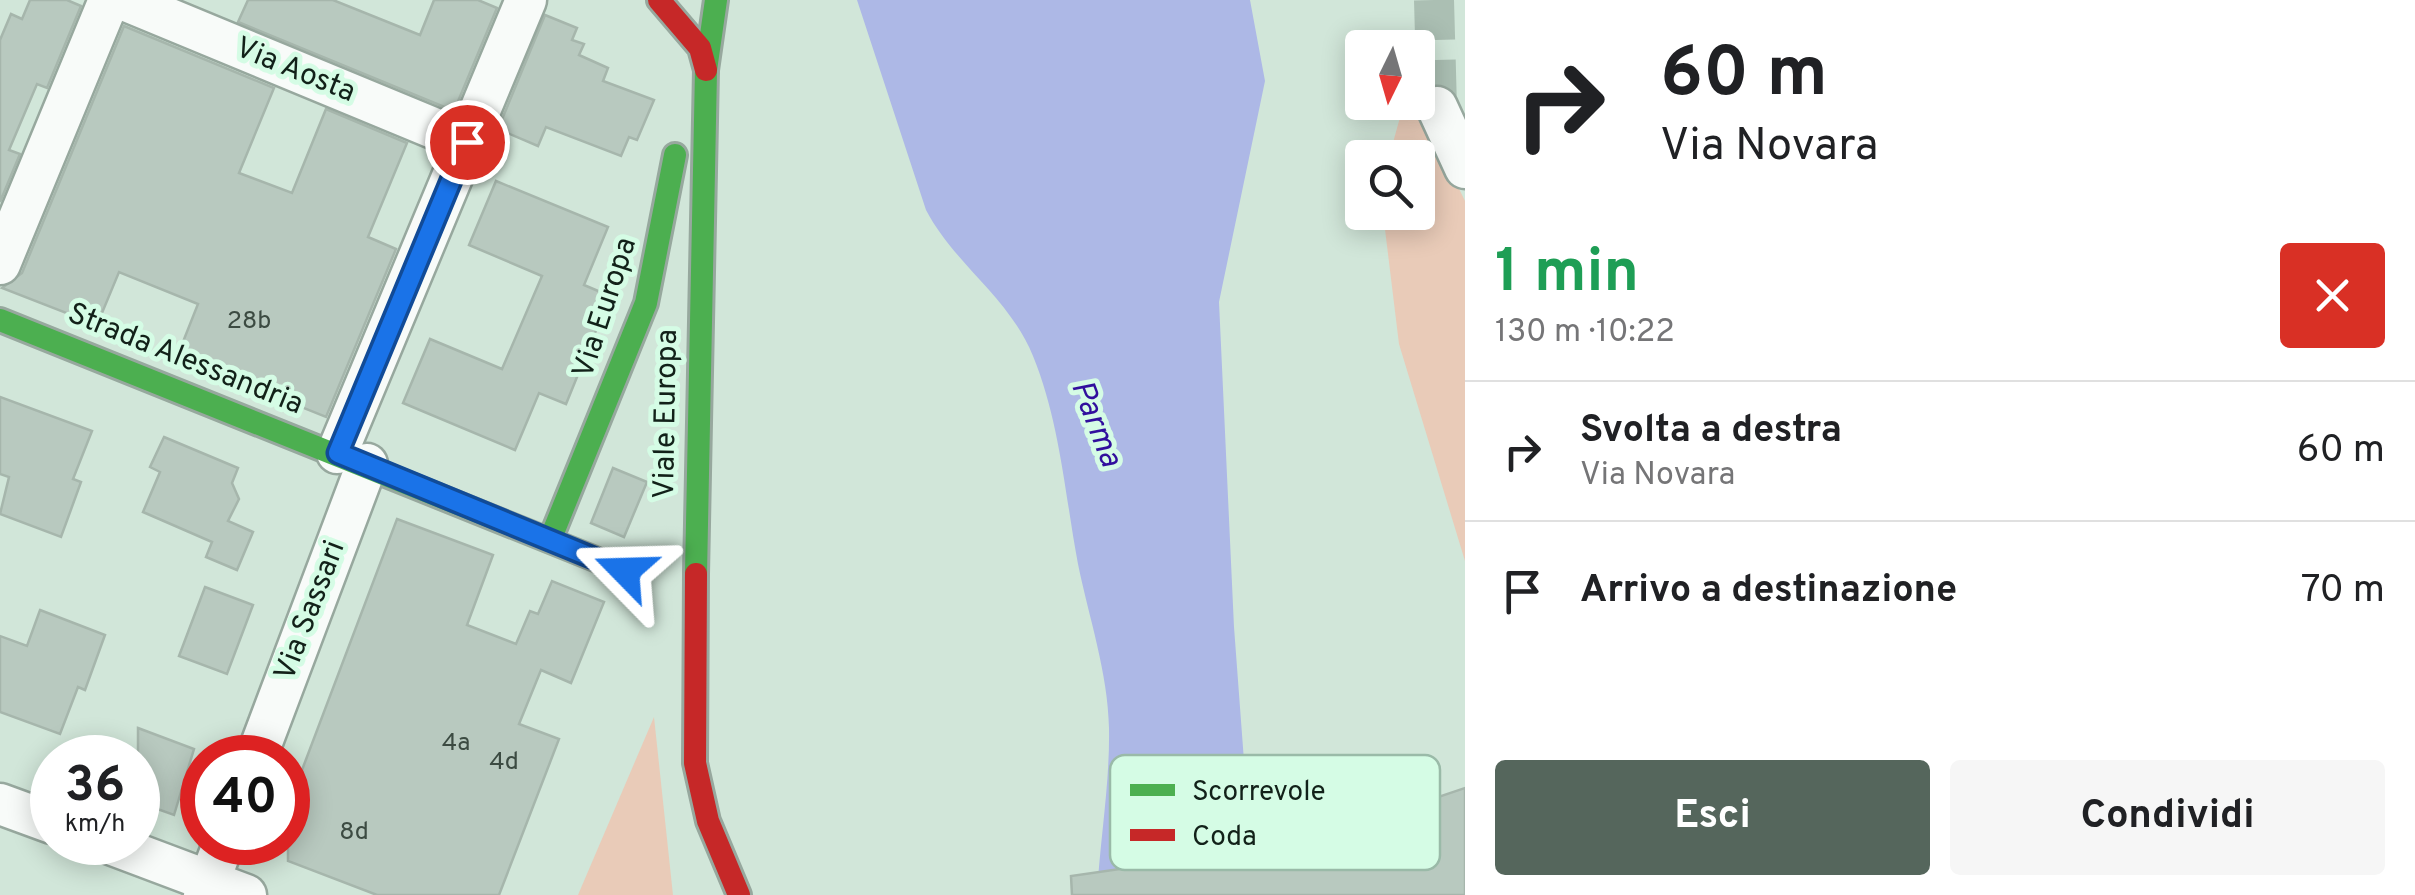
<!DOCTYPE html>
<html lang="it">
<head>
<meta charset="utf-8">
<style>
	:root { --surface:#fff; --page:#f6f6f6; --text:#202124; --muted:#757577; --line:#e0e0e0; --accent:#55665c }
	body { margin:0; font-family:Overpass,sans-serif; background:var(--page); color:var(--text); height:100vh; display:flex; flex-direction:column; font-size:38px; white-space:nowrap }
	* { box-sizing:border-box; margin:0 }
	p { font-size:32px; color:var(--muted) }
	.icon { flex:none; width:55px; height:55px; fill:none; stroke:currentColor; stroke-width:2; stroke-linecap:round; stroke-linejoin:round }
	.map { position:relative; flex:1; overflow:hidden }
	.sheet { display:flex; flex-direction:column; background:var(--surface); width:950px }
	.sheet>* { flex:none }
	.guide { background:#fff; color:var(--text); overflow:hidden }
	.needle { width:65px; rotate:185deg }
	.tools { position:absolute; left:1345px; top:30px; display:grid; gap:20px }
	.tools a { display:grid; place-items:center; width:90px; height:90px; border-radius:10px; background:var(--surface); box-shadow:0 5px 25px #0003; font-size:50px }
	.speed { position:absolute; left:30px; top:735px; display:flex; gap:20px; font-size:50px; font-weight:700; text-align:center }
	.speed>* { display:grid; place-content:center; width:130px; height:130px; border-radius:50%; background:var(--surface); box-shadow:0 5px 25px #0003; line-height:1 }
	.speed small { font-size:25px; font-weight:400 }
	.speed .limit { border:15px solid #d22; background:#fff; color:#111 }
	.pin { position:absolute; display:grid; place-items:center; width:85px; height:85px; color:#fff; margin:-42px; border:5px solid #fff; border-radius:50%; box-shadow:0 2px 10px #0007 }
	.me { position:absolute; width:110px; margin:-55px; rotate:292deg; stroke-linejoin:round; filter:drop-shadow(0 0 8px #0008) }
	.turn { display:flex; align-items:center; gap:35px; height:210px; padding:0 30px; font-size:45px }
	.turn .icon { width:130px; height:130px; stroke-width:2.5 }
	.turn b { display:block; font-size:70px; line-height:85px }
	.round { display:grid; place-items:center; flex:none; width:105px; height:105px; border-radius:10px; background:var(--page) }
	.overview { display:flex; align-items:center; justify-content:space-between; height:170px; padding:0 30px }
	h1 { font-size:60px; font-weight:700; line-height:75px; color:#1e9e55 }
	.button { display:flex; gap:20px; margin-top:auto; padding:20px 30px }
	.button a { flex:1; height:115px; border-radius:10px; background:var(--accent); color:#fff; font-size:40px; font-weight:700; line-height:115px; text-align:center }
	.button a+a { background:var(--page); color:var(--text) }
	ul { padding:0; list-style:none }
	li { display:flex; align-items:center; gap:30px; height:140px; padding:0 30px; border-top:2px solid var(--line) }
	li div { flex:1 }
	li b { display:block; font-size:38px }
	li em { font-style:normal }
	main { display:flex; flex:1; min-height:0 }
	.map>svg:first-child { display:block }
	.green { fill:#e9cbb8 }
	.water { fill:#adb8e6 }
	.building { fill:#b8c9bf; stroke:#a6b6ac; stroke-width:2.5 }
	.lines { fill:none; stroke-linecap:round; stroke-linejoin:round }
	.street-tunnel { stroke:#abbfb3; stroke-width:40; stroke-dasharray:40 20; stroke-linecap:butt }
	.street-casing { stroke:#97a89e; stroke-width:45 }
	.fast-casing { stroke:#97a89e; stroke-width:28 }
	.jam-casing { stroke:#97a89e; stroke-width:28 }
	.street { stroke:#f8fbf9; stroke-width:40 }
	.fast { stroke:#4caf50; stroke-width:22 }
	.jam { stroke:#c62828; stroke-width:22 }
	.route-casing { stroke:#114b97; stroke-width:25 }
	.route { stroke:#1a73e8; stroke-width:18 }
	.labels { text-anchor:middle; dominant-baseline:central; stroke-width:10; stroke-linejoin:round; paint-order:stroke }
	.number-label { font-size:25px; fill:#3c4b42 }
	.street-label { font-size:30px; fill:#122119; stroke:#d5fce5 }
	.water-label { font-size:32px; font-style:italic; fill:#310f9d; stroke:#d5fce5 }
	.key { fill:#d5fce5; stroke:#9abaa8; stroke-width:2.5 }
	.key-label { font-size:28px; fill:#122119 }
</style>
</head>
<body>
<main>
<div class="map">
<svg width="1465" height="895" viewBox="0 0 1465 895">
	<rect width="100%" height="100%" fill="#d1e6d9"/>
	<!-- green -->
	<g class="green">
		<path d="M 1404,103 L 1417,103 L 1465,201 L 1465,561 L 1399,344 L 1383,213 L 1418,212 L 1418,158 L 1389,157 Z"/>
		<path d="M 654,717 L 673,895 L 578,895 Z"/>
	</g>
	<!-- water -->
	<path class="water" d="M 857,0 L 1250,0 L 1265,81 L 1219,302 L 1234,627 L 1254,895 L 1097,895 C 1100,839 1110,784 1109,728 C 1108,673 1089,618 1078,564 C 1065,495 1060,422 1033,356 C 1009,297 955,265 926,210 Z"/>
	<!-- building -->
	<g class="building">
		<path d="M 30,0 L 67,0 L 81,6 L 47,88 L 37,84 L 9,150 L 20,154 L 0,202 L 0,40 L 11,14 L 22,19 Z"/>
		<path d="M 248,0 L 333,0 L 420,35 L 434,0 L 478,0 L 497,8 L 454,111 L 238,22 Z"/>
		<path d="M 545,15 L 577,28 L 572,40 L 584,44 L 579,55 L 608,68 L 603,81 L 654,100 L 637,140 L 629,137 L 621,156 L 546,127 L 538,146 L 498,129 Z"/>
		<path d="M 124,26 L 274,88 L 239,173 L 292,193 L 326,109 L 407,143 L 368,237 L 396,249 L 326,417 L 177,357 L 198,304 L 119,272 L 97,325 L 2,288 L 22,273 Z"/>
		<path d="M 496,181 L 608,227 L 584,285 L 610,296 L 566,404 L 539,393 L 515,450 L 403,403 L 430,339 L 502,369 L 542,276 L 469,245 Z"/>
		<path d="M 0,397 L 92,431 L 73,479 L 81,482 L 61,537 L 0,514 L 9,477 L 0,474 Z"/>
		<path d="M 164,437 L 238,468 L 232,483 L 239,499 L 228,521 L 253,532 L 237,570 L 206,557 L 212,542 L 143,512 L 160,472 L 150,467 Z"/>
		<path d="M 613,468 L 647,482 L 624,537 L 591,523 Z"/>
		<path d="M 397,519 L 493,555 L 467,625 L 516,644 L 530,611 L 538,614 L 552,581 L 604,602 L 571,683 L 541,670 L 519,724 L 559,739 L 499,895 L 377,895 L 288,861 L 288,807 Z"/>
		<path d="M 205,587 L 253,605 L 227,674 L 179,656 Z"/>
		<path d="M 40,610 L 105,635 L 85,690 L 78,687 L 60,734 L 0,712 L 0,636 L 27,646 Z"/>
		<path d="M 138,728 L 194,749 L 174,815 L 138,802 Z"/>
		<path d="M 1465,788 L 1465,895 L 1072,895 L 1071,876 L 1259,849 L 1382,816 Z"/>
	</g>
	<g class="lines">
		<!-- street-tunnel -->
		<path class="street-tunnel" d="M 1434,0 L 1437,107"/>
		<!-- street casing -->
		<g class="street-casing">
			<g id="street">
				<path d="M 124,0 L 467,142"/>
				<path d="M 1437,107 L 1465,168"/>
				<path d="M 0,264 L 109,0"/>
				<path d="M 337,453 L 526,0"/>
				<path d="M 256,758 L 367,464"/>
				<path d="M 0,804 L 52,823"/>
				<path d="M 105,842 L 246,895"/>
				<path d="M 204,895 L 224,842"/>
			</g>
		</g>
		<!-- fast casing -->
		<g class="fast-casing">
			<g id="fast">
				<path d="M 0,320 L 625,571"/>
				<path d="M 550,540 L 646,303 L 675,155"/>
				<path d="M 696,574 L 706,70 L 716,0"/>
			</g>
		</g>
		<!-- jam casing -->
		<g class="jam-casing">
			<g id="jam">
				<path d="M 659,0 L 700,48 L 706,70"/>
				<path d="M 696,574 L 695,763 L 708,821 L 739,895"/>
			</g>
		</g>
		<!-- street -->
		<use href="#street" class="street"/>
		<!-- fast -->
		<use href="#fast" class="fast"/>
		<!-- jam -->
		<use href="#jam" class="jam"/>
	</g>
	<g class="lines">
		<!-- route casing -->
		<g class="route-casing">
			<path id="route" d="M 467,142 L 338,453 L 625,571"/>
		</g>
		<!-- route -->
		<use href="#route" class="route"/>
	</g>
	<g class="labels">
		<!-- number labels -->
		<g class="number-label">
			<text x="249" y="322">28b</text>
			<text x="456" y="744">4a</text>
			<text x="504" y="763">4d</text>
			<text x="354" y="833">8d</text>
		</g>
		<!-- street labels -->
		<g class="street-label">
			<text transform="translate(295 71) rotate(22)">Via Aosta</text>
			<text transform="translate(606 308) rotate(-72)">Via Europa</text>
			<text transform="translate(185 360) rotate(22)">Strada Alessandria</text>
			<text transform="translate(667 414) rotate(-89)">Viale Europa</text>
			<text transform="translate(311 611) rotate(-69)">Via Sassari</text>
		</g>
		<!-- water labels -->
		<g class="water-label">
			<text transform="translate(1095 424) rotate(69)">Parma</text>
		</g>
	</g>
	<!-- legend -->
	<rect x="1110" y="755" width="330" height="115" rx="15" class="key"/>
	<rect x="1130" y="784" width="45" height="12" fill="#4caf50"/>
	<rect x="1130" y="829" width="45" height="12" fill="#c62828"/>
	<g class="key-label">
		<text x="1192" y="800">Scorrevole</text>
		<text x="1192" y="845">Coda</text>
	</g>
</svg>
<div class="tools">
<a><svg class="needle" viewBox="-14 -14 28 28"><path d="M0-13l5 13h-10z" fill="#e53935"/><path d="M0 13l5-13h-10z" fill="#757577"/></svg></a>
<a><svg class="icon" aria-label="search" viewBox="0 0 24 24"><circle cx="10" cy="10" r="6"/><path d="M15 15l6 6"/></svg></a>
</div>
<div class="speed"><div>36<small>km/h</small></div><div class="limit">40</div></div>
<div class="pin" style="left:467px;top:142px;background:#d93025"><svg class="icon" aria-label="arrive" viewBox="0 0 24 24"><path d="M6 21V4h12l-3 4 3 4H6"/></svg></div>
<svg class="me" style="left:625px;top:571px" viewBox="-20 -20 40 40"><path d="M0-17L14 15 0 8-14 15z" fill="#1a73e8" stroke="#fff" stroke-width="4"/></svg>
</div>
<section class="sheet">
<div class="guide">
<div class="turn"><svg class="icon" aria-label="right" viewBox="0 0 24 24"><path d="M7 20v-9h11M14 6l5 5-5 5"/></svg><div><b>60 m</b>Via Novara</div></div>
</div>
<div class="overview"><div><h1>1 min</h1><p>130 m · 10:22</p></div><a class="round" style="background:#d93025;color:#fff"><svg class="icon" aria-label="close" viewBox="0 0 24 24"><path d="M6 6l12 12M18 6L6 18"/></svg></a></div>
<ul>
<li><svg class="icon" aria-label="right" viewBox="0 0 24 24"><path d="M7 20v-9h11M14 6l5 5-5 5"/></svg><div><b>Svolta a destra</b><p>Via Novara</p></div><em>60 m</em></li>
<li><svg class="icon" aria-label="arrive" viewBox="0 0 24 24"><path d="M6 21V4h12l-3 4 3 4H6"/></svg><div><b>Arrivo a destinazione</b></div><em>70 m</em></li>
</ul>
<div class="button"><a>Esci</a><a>Condividi</a></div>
</section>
</main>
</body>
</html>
